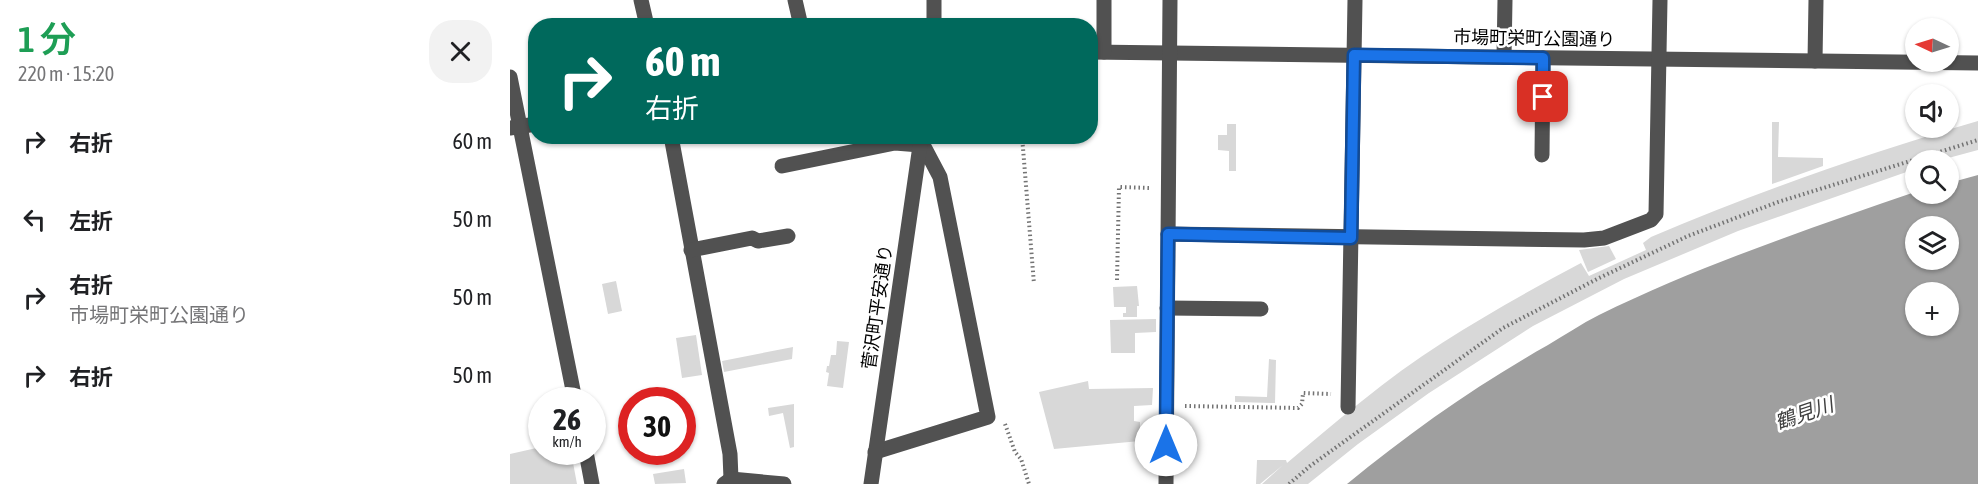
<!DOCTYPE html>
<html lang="ja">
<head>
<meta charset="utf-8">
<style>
	:root { --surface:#fff; --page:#f2f2f2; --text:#202124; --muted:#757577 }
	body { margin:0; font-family:"Asap Condensed","Noto Sans JP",sans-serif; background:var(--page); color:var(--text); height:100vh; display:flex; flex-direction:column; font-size:22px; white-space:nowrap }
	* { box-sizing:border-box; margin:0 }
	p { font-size:20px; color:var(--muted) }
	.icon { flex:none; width:33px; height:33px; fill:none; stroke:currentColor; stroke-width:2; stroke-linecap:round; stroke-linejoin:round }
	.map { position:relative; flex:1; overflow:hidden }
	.panel { display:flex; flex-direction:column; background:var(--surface); width:510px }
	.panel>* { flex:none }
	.guide { position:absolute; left:18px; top:18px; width:570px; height:126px; border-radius:24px; box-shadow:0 2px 4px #0004; background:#00695c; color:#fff; overflow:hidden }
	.needle { width:39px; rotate:274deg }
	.tools { position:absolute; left:1395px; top:18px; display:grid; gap:12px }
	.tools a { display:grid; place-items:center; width:54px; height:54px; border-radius:50%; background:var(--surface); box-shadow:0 2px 4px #0004; font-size:30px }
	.speed { position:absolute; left:18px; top:387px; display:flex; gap:12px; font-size:30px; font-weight:700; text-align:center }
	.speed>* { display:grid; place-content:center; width:78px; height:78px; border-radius:50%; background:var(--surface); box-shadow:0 2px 4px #0004; line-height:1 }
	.speed small { font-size:15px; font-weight:400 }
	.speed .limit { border:9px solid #d22; background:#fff; color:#111 }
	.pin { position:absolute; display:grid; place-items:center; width:51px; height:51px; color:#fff; margin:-26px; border-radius:12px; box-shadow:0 3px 9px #0006 }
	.me { position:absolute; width:66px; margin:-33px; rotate:0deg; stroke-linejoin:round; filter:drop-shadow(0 0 4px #0008) }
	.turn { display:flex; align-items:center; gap:21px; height:126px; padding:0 18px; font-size:27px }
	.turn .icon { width:78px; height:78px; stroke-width:2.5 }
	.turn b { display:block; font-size:42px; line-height:51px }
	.round { display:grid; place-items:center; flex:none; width:63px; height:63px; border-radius:24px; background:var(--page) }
	.head { display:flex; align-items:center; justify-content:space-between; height:102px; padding:0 18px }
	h1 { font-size:36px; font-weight:600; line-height:45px; color:#1e9e55 }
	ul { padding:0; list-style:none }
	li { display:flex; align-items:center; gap:18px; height:78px; padding:0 18px }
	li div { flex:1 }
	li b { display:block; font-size:22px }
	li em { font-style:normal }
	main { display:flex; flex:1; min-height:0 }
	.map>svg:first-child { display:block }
	.green { fill:#d8d8d8 }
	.water { fill:#9f9f9f; fill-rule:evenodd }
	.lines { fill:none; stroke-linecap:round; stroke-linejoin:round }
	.path { stroke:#737373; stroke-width:4; stroke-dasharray:1.5 3; stroke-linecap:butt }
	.minor { stroke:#515151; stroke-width:15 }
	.route-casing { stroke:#114b97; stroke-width:15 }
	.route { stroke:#1a73e8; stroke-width:10 }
	.labels { text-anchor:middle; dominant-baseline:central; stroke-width:5; stroke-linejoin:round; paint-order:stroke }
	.street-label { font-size:18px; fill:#000; stroke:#fff }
	.water-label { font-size:20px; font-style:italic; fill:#404040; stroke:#fff }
</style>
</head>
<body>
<main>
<section class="panel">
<div class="head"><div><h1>1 分</h1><p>220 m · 15:20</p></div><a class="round"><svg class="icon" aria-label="close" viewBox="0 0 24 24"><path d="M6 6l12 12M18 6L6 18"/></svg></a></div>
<ul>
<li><svg class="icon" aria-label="right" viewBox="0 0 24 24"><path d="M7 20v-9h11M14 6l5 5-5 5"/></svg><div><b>右折</b></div><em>60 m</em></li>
<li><svg class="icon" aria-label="left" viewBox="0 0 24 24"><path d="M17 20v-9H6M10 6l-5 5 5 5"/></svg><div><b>左折</b></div><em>50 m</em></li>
<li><svg class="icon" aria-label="right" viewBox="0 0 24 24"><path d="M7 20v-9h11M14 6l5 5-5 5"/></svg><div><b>右折</b><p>市場町栄町公園通り</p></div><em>50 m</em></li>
<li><svg class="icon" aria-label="right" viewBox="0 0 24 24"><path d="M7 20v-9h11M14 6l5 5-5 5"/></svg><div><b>右折</b></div><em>50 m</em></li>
</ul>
</section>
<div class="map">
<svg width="1468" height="484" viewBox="0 0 1468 484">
	<rect width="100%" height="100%" fill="#fff"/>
	<!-- green -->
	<g class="green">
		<path d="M 1468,121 L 1468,150 L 1431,160 L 1406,160 L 1405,169 L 1228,231 L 1114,279 L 1023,326 L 919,393 L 848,444 L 798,484 L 752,484 L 773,465 L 750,484 L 746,484 L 747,460 L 776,460 L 777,463 C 827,421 877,378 932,343 C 977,314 1024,288 1071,263 L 1079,276 L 1136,250 L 1133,243 L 1141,237 C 1249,191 1356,154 1468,121 Z"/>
		<path d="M 1262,122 L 1269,122 L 1268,157 L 1313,158 L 1313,166 L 1262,184 Z"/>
		<path d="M 717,124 L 726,124 L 726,171 L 719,171 L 719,151 L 708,150 L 708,135 L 717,135 Z"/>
		<path d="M 1099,246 L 1106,259 L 1078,272 L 1069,250 Z"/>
		<path d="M 106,281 L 112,311 L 98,314 L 92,284 Z"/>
		<path d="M 627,286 L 629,306 L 627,306 L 627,317 L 613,317 L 613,313 L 616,313 L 616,307 L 604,307 L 603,287 Z"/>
		<path d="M 646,319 L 646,332 L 625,333 L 625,353 L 601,353 L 600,320 Z"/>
		<path d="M 186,335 L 192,375 L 172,378 L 166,338 Z"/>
		<path d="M 327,341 L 339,342 L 333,388 L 317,386 L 319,373 L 316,372 L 317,366 L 319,366 L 321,355 L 326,355 Z"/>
		<path d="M 283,347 L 282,359 L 214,372 L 212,361 Z"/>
		<path d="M 759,359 L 766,360 L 765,403 L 725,402 L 725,396 L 757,397 Z"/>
		<path d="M 578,381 L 579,389 L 643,388 L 642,405 L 624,406 L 624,421 L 630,422 L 630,441 L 544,449 L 529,392 Z"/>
		<path d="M 284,404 L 284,447 L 280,448 L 273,413 L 259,416 L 258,408 Z"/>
		<path d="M 31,447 L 32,452 L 61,452 L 67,484 L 0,484 L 0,454 Z"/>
		<path d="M 174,469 L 176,483 L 145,484 L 143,474 Z"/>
	</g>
	<!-- water -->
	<path class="water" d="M 1468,175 L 1468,484 L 837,484 C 900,432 967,385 1038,345 C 1055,335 1071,324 1089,315 C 1191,265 1298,229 1405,192 L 1406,194 L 1438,194 L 1439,183 ZM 1406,226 L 1438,226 L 1438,260 L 1406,260 ZM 1406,292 L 1438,292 L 1438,326 L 1406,326 Z"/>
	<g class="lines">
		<!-- path -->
		<g class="path">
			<path d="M 512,136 L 524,284"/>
			<path d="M 607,280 L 609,187 L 641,188"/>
			<path d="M 675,406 L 788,408 L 792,404 L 793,393 L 821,394"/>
			<path d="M 495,424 L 505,452 L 511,459 L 519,484"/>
			<path d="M 779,484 L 800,466 L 993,328 L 1089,278 L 1178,236 L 1268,202 L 1468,140"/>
		</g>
		<!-- minor -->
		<g class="minor">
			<path d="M 131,0 L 137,26"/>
			<path d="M 285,0 L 291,26"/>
			<path d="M 424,26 L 424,0"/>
			<path d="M 580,52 L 1468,63"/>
			<path d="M 594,52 L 594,0"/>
			<path d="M 994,57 L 995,0"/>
			<path d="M 1305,61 L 1306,0"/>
			<path d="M 0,77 L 65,400"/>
			<path d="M 0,128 L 26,124"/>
			<path d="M 161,136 L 220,454 L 221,479"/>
			<path d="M 1032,155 L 1033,58"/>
			<path d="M 272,166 L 385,143 L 410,145"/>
			<path d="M 658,234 L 1074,240 L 1094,238 L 1141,220 L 1146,214 L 1150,0"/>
			<path d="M 181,250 L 242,238 L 248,241 L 278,236"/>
			<path d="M 657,308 L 751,309"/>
			<path d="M 838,407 L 845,0"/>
			<path d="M 76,452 L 82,484"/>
			<path d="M 365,452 L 478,417 L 430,177 L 411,141"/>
			<path d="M 214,484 L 221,479 L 274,484"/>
			<path d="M 361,484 L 411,139"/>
			<path d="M 656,484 L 660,0"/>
		</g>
	</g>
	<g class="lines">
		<!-- route casing -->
		<g class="route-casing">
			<path id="route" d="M 656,445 L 658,234 L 841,238 L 844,55 L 1033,58 L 1033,97"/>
		</g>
		<!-- route -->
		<use href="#route" class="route"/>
	</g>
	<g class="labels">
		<!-- street labels -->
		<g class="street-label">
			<text transform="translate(1024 38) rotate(1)">市場町栄町公園通り</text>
			<text transform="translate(367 307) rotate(-82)">菅沢町平安通り</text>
		</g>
		<!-- water labels -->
		<g class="water-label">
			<text transform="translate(1294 413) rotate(-19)">鶴見川</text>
		</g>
	</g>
</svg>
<div class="tools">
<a><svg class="needle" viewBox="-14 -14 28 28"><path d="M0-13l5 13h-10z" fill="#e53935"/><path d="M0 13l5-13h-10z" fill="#757577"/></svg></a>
<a><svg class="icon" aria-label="sound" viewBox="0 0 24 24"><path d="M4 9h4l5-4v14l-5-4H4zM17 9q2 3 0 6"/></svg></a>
<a><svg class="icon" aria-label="search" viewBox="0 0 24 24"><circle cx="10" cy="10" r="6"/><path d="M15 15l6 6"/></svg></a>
<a><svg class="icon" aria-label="layers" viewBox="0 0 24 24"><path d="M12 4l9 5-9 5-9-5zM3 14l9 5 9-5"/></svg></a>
<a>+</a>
</div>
<div class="speed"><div>26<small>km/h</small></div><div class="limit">30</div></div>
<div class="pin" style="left:1033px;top:97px;background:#d93025"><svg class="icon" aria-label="arrive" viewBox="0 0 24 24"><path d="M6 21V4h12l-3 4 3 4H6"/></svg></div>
<svg class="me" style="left:656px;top:445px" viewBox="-20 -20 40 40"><circle r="19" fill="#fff"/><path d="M0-13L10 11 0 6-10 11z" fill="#1a73e8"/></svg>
<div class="guide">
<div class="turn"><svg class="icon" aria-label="right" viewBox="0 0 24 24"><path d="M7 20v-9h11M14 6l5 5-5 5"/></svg><div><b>60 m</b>右折</div></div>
</div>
</div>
</main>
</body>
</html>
